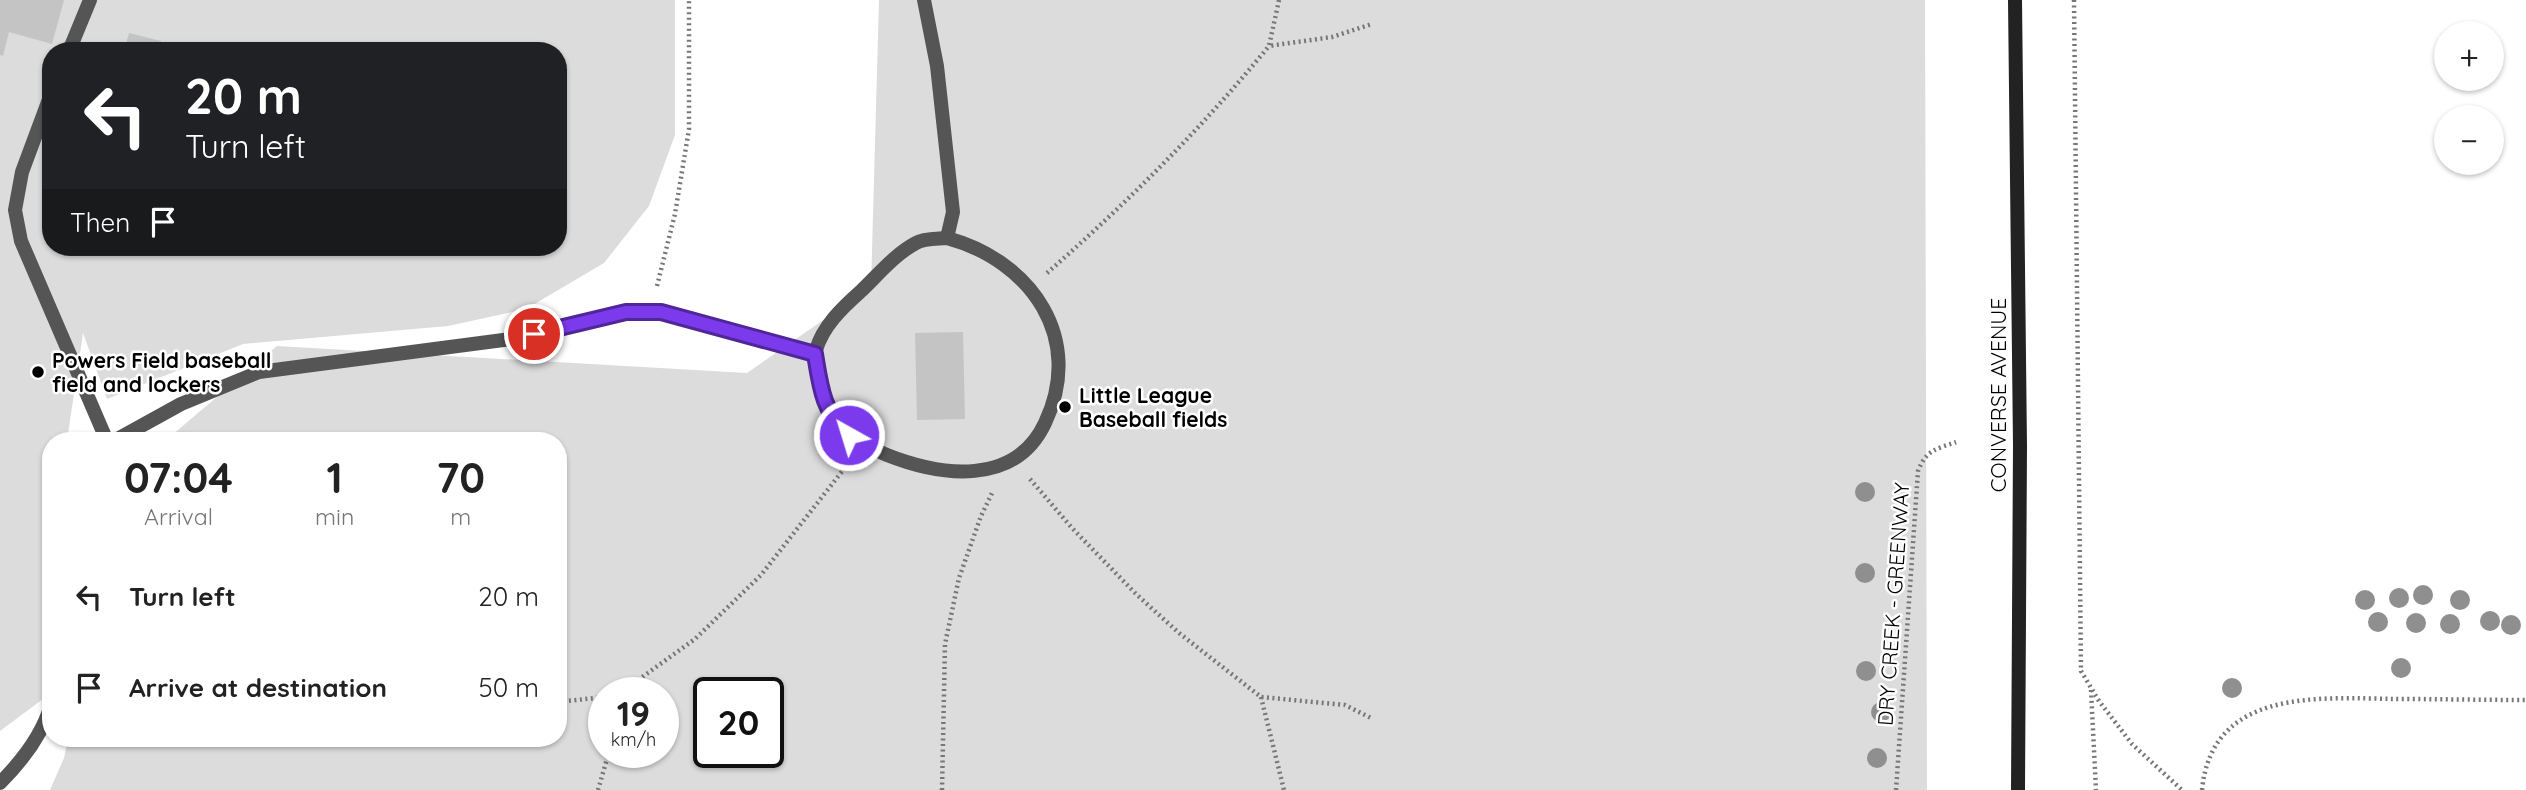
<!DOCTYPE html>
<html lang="en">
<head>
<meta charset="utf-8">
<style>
	:root { --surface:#fff; --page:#f6f6f6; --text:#222; --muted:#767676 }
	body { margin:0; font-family:Quicksand,sans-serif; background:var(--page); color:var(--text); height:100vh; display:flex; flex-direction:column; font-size:26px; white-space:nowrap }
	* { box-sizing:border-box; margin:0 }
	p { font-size:23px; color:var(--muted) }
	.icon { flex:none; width:38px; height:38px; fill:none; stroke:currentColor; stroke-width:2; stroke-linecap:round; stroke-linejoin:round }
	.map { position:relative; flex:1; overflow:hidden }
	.side { position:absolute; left:42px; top:432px; width:525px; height:315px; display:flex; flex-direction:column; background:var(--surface); border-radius:28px; box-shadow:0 2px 5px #0004 }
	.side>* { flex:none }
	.banner { position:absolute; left:42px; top:42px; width:525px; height:214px; border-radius:28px; box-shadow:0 2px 5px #0004; background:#202124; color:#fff; overflow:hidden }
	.controls { position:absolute; left:2434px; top:21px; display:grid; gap:14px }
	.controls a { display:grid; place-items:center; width:70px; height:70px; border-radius:50%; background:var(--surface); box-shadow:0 2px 5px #0004; font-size:35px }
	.speed { position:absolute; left:588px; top:677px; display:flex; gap:14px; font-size:35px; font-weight:700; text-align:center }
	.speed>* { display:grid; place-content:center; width:91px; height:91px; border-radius:50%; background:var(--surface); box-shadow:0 2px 5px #0004; line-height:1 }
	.speed small { font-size:18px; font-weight:400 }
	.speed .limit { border:4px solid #111; border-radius:10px; background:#fff; color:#111 }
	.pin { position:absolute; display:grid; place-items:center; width:60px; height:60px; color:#fff; margin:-30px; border:4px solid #fff; border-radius:50%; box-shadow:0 2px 7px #0007 }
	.me { position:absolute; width:77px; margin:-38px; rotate:321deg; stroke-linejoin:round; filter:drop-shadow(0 0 5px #0008) }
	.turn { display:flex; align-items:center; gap:24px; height:147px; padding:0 28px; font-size:32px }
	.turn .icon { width:91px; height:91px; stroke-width:2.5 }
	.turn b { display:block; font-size:49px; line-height:60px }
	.then { display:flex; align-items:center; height:66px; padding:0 28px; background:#0003; gap:14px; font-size:26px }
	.eta { display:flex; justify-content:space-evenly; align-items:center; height:119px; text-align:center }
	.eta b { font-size:42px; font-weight:700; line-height:49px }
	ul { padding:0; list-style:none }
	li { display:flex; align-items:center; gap:21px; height:91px; padding:0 28px }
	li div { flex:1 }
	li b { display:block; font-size:26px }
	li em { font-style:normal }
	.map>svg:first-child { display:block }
	.green { fill:#dcdcdc; fill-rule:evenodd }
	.building { fill:#c4c4c4 }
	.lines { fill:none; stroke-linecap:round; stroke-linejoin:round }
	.path { stroke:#777; stroke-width:4.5; stroke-dasharray:2 3.5; stroke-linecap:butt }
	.lane { stroke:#555; stroke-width:14 }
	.secondary { stroke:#222; stroke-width:14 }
	.tree { fill:#8f8f8f }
	.route-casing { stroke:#51269a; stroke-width:18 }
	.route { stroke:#7c3aed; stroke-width:12 }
	.poi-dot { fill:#000; stroke:#fff; stroke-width:2.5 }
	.labels { text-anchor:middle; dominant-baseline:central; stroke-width:5; stroke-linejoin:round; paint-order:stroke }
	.poi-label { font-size:21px; font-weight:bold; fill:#000; stroke:#fff; text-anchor:start }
	.street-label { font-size:21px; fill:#000; stroke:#fff }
</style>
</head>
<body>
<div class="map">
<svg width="2526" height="790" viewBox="0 0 2526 790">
	<rect width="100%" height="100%" fill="#fff"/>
	<!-- green -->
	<g class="green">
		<path d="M 0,0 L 675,0 L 675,135 L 649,206 L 604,263 L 526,309 L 448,326 L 243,344 L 107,399 L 83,333 L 67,441 L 51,441 L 51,693 L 0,731 ZM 51,51 L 558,51 L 558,247 L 51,247 Z"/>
		<path d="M 879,0 L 1925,0 L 1927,790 L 50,790 L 64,758 L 68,739 L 558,738 L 558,441 L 165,441 L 277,346 L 747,373 L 871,287 ZM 604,693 L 663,693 L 663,752 L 604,752 ZM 709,693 L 768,693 L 768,752 L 709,752 Z"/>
	</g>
	<!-- building -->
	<g class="building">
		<path d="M 0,0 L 64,0 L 52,44 L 9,32 L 3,56 L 0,55 Z"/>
		<path d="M 129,33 L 161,41 L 159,51 L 124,51 Z"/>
		<path d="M 963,332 L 965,419 L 917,420 L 915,333 Z"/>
	</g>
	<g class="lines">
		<!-- path -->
		<g class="path">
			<path d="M 1279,0 L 1269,46 L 1332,37 L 1372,24"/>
			<path d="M 2074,0 L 2081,671 L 2099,701 L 2132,744 L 2182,790"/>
			<path d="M 1047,273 C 1127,203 1202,128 1269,46"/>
			<path d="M 657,286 L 675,214 L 689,129 L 689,0"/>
			<path d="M 1030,479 L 1072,528 L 1136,594 L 1179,633 L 1261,697 L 1345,705 L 1371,718"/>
			<path d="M 2091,690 L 2096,790"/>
			<path d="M 620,693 L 695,639 L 761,575 L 847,465"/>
			<path d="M 1261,697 L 1284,790"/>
			<path d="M 558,702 L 604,697"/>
			<path d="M 598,790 L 609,752"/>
			<path d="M 942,790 L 945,644 L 959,578 L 981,516 L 993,491"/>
			<path d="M 1896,790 L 1918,471 C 1926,450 1936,449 1956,442"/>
			<path d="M 2202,790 C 2212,687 2321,698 2396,699 C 2440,699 2483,700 2526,700"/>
		</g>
		<!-- lane -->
		<g class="lane">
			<path d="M 924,0 L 937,66 L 953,212 L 947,238"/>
			<path d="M 69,51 L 90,0"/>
			<path d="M 51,94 L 22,172 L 15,210 L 21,241 L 107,441"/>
			<path d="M 947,238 C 1032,261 1085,339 1045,423 C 1015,487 940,476 887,455 C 869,447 850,440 837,425 C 826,412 821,393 818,376 C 817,368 814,358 816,350 C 823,326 842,308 860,292 C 877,276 895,254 916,243 C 924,238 938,239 947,238 Z"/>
			<path d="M 114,441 L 181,404 L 259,372 L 511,339 L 626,312 L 661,312 L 815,354"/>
			<path d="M 0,783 C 22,761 42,736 51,705"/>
		</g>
		<!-- secondary -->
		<path class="secondary" d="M 2015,0 L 2020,446 L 2018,790"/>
	</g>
	<!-- trees -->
	<g class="tree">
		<circle cx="1865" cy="492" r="10"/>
		<circle cx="1865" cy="573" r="10"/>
		<circle cx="2423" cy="595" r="10"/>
		<circle cx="2399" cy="598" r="10"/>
		<circle cx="2365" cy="600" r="10"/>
		<circle cx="2460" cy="600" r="10"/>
		<circle cx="2490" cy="621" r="10"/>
		<circle cx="2378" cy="622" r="10"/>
		<circle cx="2416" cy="623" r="10"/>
		<circle cx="2450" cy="624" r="10"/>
		<circle cx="2511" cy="625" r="10"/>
		<circle cx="2401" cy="668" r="10"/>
		<circle cx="1866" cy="671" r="10"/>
		<circle cx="2232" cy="688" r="10"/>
		<circle cx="1881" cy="712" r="10"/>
		<circle cx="1877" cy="758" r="10"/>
	</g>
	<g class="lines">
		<!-- route casing -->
		<g class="route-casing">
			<path id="route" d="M 534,334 L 626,312 L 661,312 L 815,354 C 820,385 823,414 849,435"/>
		</g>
		<!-- route -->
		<use href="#route" class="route"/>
	</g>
	<!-- markers -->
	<g class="poi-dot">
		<circle cx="38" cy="372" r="7"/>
		<circle cx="1065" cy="407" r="7"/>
	</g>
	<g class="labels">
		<!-- poi labels -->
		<g class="poi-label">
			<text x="52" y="360">Powers Field baseball<tspan x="52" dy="24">field and lockers</tspan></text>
			<text x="1079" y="395">Little League<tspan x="1079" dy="24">Baseball fields</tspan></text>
		</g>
		<!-- street labels -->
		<g class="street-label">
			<text transform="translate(1998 395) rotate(-90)">CONVERSE AVENUE</text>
			<text transform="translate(1893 604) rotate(-86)">DRY CREEK - GREENWAY</text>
		</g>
	</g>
</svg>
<div class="controls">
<a>+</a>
<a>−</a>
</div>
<div class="speed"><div>19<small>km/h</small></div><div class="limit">20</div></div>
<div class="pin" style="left:534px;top:334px;background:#d93025"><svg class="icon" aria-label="arrive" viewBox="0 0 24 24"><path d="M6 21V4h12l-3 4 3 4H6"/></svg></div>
<svg class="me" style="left:849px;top:435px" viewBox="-20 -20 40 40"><circle r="17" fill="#7c3aed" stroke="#fff" stroke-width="3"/><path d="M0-11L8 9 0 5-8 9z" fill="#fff"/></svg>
<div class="banner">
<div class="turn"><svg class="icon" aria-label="left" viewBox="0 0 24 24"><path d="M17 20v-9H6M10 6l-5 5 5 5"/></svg><div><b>20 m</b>Turn left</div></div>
<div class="then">Then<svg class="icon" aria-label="arrive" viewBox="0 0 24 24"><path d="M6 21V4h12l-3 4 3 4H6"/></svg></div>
</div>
<section class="side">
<div class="eta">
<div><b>07:04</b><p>Arrival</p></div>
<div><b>1</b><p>min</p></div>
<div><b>70</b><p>m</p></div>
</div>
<ul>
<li><svg class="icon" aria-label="left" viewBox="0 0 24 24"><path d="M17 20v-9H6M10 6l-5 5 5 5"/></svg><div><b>Turn left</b></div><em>20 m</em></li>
<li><svg class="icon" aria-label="arrive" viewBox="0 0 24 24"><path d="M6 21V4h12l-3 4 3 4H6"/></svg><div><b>Arrive at destination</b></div><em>50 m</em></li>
</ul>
</section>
</div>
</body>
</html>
